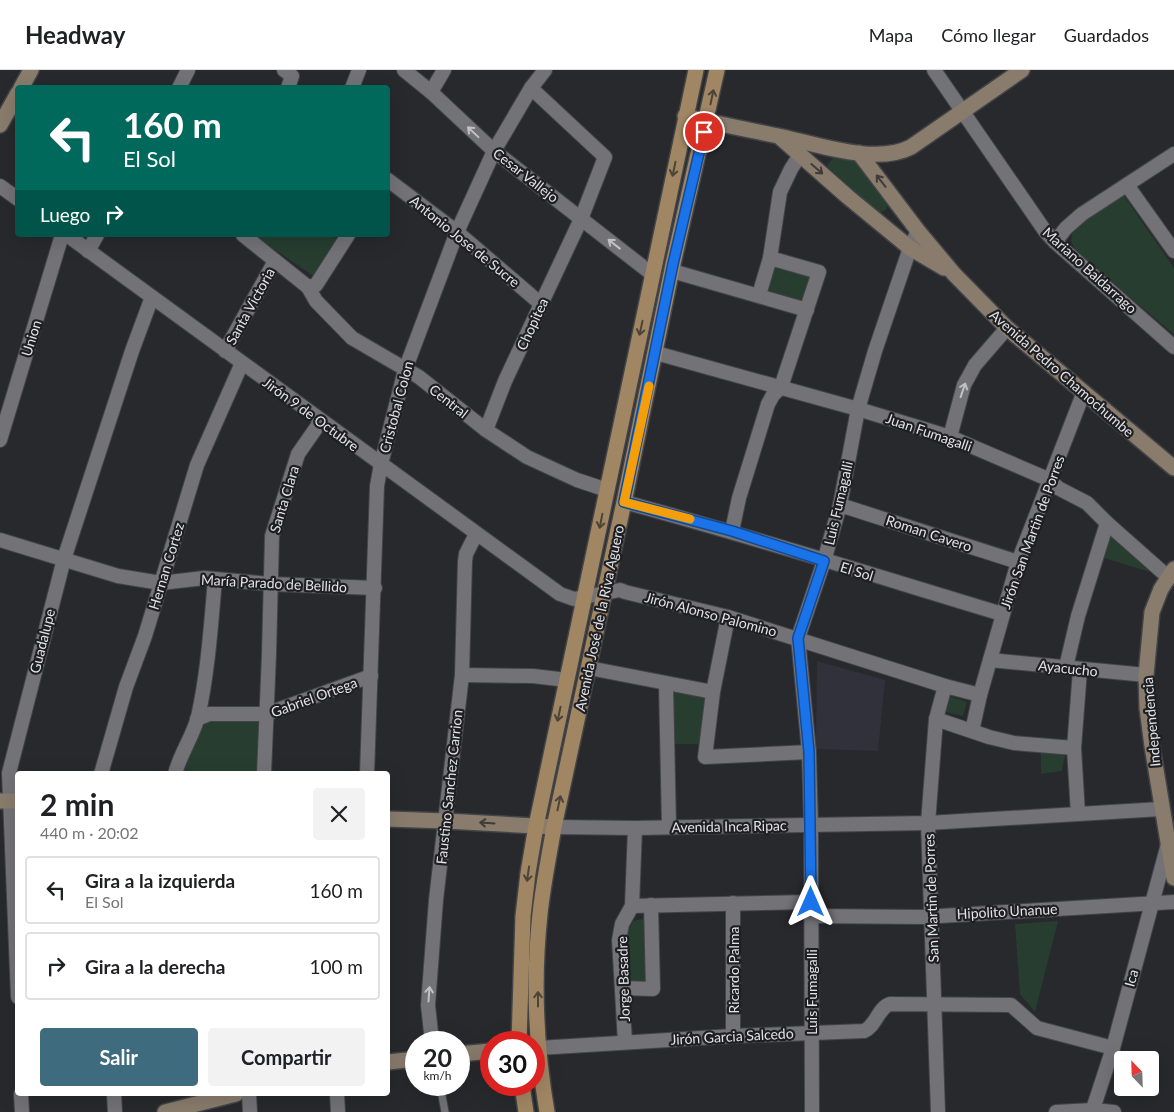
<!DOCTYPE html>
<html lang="es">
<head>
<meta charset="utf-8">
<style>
	:root { --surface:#fff; --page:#f2f2f2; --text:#202124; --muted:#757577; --line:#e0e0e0; --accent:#3f6b7f }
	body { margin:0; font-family:Lato,sans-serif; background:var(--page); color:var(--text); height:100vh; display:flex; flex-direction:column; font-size:19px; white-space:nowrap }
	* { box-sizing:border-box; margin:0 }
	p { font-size:16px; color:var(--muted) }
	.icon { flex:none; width:28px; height:28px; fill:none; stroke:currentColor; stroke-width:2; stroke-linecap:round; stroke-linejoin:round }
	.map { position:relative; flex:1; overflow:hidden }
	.panel { position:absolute; left:15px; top:701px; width:375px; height:325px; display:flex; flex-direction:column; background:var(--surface); border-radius:5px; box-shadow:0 5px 20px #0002 }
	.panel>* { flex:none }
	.hud { position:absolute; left:15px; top:15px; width:375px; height:152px; border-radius:5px; box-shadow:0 5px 20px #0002; background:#00695c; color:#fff; overflow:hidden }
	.needle { width:32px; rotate:337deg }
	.controls { position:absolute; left:1114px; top:981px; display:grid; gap:10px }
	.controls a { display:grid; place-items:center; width:45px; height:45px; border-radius:5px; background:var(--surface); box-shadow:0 5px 20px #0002; font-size:25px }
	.speed { position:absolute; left:405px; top:961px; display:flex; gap:10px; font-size:25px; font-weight:700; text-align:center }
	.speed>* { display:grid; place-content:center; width:65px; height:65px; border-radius:50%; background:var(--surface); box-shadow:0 5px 20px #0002; line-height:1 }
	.speed small { font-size:12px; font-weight:400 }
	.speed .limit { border:8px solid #d22; background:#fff; color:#111 }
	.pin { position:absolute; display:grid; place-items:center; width:42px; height:42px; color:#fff; margin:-21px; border:2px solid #fff; border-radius:50%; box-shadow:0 1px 5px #0007 }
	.me { position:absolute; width:55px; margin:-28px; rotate:0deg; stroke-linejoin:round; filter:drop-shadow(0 0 4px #0008) }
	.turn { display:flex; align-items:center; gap:18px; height:105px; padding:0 25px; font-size:22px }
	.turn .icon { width:65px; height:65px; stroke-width:2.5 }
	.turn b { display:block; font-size:35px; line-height:42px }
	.then { display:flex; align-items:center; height:48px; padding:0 25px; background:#0003; gap:10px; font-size:19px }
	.round { display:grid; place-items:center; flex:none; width:52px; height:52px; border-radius:5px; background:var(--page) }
	.summary { display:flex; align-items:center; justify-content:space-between; height:85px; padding:0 25px }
	h1 { font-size:30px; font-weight:700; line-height:38px }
	.button { display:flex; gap:10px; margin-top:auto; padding:10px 25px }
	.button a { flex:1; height:58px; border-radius:5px; background:var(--accent); color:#fff; font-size:20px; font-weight:700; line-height:58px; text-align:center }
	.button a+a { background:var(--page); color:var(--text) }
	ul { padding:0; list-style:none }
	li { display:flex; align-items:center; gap:15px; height:68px; margin:0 10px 8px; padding:0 15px; border:2px solid var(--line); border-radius:5px }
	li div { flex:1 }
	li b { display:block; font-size:19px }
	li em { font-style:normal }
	header { display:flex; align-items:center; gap:30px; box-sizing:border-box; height:70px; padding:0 25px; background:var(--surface); border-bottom:1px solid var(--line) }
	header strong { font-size:24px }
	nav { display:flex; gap:28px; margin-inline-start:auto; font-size:18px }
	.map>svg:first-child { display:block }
	.built { fill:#30313b }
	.green { fill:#263d30 }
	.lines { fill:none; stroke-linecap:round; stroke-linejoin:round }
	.lane-casing { stroke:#434447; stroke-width:9 }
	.street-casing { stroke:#434447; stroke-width:16 }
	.secondary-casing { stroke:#434447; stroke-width:18 }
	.primary-casing { stroke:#434447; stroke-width:18 }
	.lane { stroke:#727277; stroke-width:7 }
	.street { stroke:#727277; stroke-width:14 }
	.secondary { stroke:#897c6d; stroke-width:15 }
	.primary { stroke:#a08663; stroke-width:15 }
	.oneway { stroke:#4c4339 }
	.oneway2 { stroke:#c0c1c4 }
	.oneway3 { stroke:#3f3b39 }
	.route-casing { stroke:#114b97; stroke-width:12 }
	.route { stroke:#1a73e8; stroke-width:9 }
	.slow { stroke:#f59e0b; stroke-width:9 }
	.labels { text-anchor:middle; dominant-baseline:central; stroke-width:4.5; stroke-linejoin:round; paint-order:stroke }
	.street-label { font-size:14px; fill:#e2e3e5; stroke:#1f1f23 }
</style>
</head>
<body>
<header>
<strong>Headway</strong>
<nav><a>Mapa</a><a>Cómo llegar</a><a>Guardados</a></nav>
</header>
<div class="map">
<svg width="1174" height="1042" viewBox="0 0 1174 1042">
	<rect width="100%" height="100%" fill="#28292d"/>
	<!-- built -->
	<path class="built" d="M 817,591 L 885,610 L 878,681 L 816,679 Z"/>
	<!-- green -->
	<g class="green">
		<path d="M 833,88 L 854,89 L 860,94 L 889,133 L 886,140 L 879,143 L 827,96 Z"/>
		<path d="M 1122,123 L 1174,198 L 1174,264 L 1077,183 L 1071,171 L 1073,157 Z"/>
		<path d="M 253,165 L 331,165 L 341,172 L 315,207 Z"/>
		<path d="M 775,194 L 815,206 L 806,234 L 765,222 Z"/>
		<path d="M 1110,466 L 1150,502 L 1104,488 Z"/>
		<path d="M 671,621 L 705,626 L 702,674 L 671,674 Z"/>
		<path d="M 949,626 L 967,632 L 963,646 L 946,642 Z"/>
		<path d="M 205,651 L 261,652 L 259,704 L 184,704 L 197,658 Z"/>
		<path d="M 1041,682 L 1065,684 L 1062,701 L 1041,704 Z"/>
		<path d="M 648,848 L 650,916 L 628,915 L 626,867 L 633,851 Z"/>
		<path d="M 1058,851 L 1035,942 L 1020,924 L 1015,854 Z"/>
	</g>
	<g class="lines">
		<!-- lane casing -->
		<g class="lane-casing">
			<path id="lane" d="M 440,1015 L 445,1042"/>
		</g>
		<!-- street casing -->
		<g class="street-casing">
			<g id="street">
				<path d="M 284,0 L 292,6 L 288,18"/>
				<path d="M 404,0 L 431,22 L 494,81 L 652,204"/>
				<path d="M 934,0 L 1045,161 L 1055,172 L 1174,277"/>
				<path d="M 179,18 L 188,0"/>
				<path d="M 352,18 L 359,0"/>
				<path d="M 431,22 L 444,0"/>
				<path d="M 388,110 L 457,162 L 541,234"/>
				<path d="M 1127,115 L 1174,181"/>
				<path d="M 0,116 L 18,129"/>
				<path d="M 67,165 L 560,524 L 574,529 L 620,520 L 625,522 L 728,547 L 945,616 L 980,625"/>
				<path d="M 243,165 L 308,217 L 316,215 L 348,165"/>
				<path d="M 1055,172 L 1066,158 L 1082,144 L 1174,84"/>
				<path d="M 88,181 L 97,165"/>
				<path d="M 770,188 L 780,122 L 791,99 L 800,85"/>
				<path d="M 672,201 L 807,240"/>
				<path d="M 308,217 L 316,231 L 352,268 L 419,307 L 486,360 L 527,387 L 577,410 L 607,420"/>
				<path d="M 225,281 L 275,191"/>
				<path d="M 656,283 L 858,339 L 950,367 L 1050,410 L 1058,418 L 1087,433 L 1107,453 L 1168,507"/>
				<path d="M 486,360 L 505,311 L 581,149 L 605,87 L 531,18"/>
				<path d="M 950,367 L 964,315 L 975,295 L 1007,258"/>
				<path d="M 0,370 L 62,165"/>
				<path d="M 624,432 C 751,466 876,506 1002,544"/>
				<path d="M 840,435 L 1018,492"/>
				<path d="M 732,461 L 739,428 L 768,334 L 773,325 L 781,317 L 819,202 L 770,188 L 759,225"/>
				<path d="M 0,470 L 118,506 L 161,513 L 204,508 L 271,514 L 375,518"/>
				<path d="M 990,590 L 1146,605"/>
				<path d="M 1066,597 L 1078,546 L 1107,453"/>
				<path d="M 589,598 L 713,622 L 728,547"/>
				<path d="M 462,605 L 533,606 L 567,610"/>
				<path d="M 666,614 L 669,757"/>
				<path d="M 713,622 L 705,687 L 809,682"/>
				<path d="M 197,649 L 209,644 L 266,644 L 371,606"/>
				<path d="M 936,649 L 989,667 L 1014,673 L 1074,678"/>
				<path d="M 972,661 L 980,625 L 1018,492 L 1083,324"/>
				<path d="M 101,704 L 126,617 L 145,566 L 197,395 L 242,293"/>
				<path d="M 175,704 C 180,684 193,666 198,647 C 208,602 211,555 215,509"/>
				<path d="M 264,704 L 269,584 L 272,466 L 298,384 L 321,351"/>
				<path d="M 367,704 L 377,416 L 381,394 L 405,300 L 457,162 L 494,81 L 531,18 L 545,0"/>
				<path d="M 1078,744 L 1074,678 L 1080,600"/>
				<path d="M 554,757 L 635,758 L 928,753 L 1161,739"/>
				<path d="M 733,833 L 733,966"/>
				<path d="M 632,836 L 811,832"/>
				<path d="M 811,846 L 923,847 L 1174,832"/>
				<path d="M 622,918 L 653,919 L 651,835"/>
				<path d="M 18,927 L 9,703 L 64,489 L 132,281 L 152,227"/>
				<path d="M 432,972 L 428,935 L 436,830 L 462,605 L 465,491 L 466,484 L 476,464"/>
				<path d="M 625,972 L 619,870 L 622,854 L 632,836 L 635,758"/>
				<path d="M 538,978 L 733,966 L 864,961 C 876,956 878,938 890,934 L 1011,935 L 1037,958 L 1113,978"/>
				<path d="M 21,1024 L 22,1042"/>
				<path d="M 114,1024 L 115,1042"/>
				<path d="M 249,1024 L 250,1042"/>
				<path d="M 337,1024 L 338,1042"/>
				<path d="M 812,1042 L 811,754 L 809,682 L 798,568 L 824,491 L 840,435 L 858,339 L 875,281 L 910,178 L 918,161"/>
				<path d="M 938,1042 L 928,753 L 936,649 L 945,616"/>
				<path d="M 1056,1042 L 1093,1040 L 1114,1042"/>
				<path d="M 1092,1042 L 1113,978 L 1168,774"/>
			</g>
		</g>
		<!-- secondary casing -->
		<g class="secondary-casing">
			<g id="secondary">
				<path d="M 21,18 L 31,0"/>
				<path d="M 685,46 C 718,54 750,60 783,67 C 819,75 877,95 911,77 L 1022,0"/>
				<path d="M 0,55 L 18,23"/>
				<path d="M 781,68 L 848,127 L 910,178 L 944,198"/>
				<path d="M 859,83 L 918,161 L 954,204 L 1007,258 L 1174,398"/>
				<path d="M 1174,499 L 1161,519 L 1152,542 L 1146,605 L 1147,638 L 1152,676 L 1174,808"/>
				<path d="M 0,731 L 18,731"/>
				<path d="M 388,749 L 446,751 L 554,757"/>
				<path d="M 459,984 L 491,981"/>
				<path d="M 388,992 L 416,989"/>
				<path d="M 165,1042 L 236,1024"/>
			</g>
		</g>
		<!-- primary casing -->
		<g class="primary-casing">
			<g id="primary">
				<path d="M 519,972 L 523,846 L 528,803 L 536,756 L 696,0"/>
				<path d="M 522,1015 L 526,1042"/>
				<path d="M 547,1042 C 536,978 533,909 540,844 C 543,815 549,786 554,757 L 624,432 L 673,194 L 717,0"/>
			</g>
		</g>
		<!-- lane -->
		<use href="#lane" class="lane"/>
		<!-- street -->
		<use href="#street" class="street"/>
		<!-- secondary -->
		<use href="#secondary" class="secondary"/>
		<!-- primary -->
		<use href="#primary" class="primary"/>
	</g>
	<!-- one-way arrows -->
	<defs><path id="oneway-shaft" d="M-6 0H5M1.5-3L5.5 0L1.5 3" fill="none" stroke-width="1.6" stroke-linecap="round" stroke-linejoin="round" transform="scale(1.25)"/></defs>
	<g class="oneway">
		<use href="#oneway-shaft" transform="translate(712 27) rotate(-78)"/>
		<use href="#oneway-shaft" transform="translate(674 99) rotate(102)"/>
		<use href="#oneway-shaft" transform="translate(641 258) rotate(102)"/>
		<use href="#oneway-shaft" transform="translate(601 451) rotate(101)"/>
		<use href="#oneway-shaft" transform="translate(559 644) rotate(102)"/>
		<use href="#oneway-shaft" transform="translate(559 733) rotate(-78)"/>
		<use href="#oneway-shaft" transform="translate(528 804) rotate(98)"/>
		<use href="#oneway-shaft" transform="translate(538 929) rotate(-90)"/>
	</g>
	<g class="oneway2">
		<use href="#oneway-shaft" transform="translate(473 62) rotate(-137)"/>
		<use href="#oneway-shaft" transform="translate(614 174) rotate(-142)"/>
		<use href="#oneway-shaft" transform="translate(963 320) rotate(-71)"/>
		<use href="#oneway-shaft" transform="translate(429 924) rotate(-86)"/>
	</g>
	<g class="oneway3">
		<use href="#oneway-shaft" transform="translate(817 99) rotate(41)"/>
		<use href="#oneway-shaft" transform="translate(881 111) rotate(-128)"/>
		<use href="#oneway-shaft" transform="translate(487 753) rotate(-176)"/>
	</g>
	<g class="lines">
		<!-- route casing -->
		<g class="route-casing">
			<path id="route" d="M 704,62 L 673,194 L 624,432 L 732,461 L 824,491 L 798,568 L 809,682 L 811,832"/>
		</g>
		<!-- route -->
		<use href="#route" class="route"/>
		<!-- slow -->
		<path class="slow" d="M 649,316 L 624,432 L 690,449"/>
	</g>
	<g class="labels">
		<!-- street labels -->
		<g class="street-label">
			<text transform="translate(526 105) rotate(38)">Cesar Vallejo</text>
			<text transform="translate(465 171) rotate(39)">Antonio Jose de Sucre</text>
			<text transform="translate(1090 200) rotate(42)">Mariano Baldarrago</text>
			<text transform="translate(250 236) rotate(-61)">Santa Victoria</text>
			<text transform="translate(532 254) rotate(-65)">Chopitea</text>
			<text transform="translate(31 268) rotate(-73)">Union</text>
			<text transform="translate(1062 303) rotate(41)">Avenida Pedro Chamochumbe</text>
			<text transform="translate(449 331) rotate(38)">Central</text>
			<text transform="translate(396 337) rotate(-75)">Cristobal Colon</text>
			<text transform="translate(311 344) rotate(36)">Jirón 9 de Octubre</text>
			<text transform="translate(929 362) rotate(19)">Juan Fumagalli</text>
			<text transform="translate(284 429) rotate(-73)">Santa Clara</text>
			<text transform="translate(838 433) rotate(-77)">Luis Fumagalli</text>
			<text transform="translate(1032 462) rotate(-70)">Jirón San Martin de Porres</text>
			<text transform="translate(929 463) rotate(18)">Roman Cavero</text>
			<text transform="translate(166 496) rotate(-73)">Hernan Cortez</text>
			<text transform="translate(857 501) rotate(17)">El Sol</text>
			<text transform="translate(274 513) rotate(3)">María Parado de Bellido</text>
			<text transform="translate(711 544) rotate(15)">Jirón Alonso Palomino</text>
			<text transform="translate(599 548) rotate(-78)">Avenida José de la Riva Aguero</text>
			<text transform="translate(42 571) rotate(-76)">Guadalupe</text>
			<text transform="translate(1068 598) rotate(6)">Ayacucho</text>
			<text transform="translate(314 627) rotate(-20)">Gabriel Ortega</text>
			<text transform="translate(1151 652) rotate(-95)">Independencia</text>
			<text transform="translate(449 717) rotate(-84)">Faustino Sanchez Carrion</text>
			<text transform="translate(729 756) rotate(-1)">Avenida Inca Ripac</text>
			<text transform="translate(931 828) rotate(-92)">San Martin de Porres</text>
			<text transform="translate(1007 841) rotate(-3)">Hipolito Unanue</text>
			<text transform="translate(733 900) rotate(-90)">Ricardo Palma</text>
			<text transform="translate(1131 908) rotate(-75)">Ica</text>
			<text transform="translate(623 909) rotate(-92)">Jorge Basadre</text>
			<text transform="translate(811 922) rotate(-90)">Luis Fumagalli</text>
			<text transform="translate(732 966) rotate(-3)">Jirón Garcia Salcedo</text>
		</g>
	</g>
</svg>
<div class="controls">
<a><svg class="needle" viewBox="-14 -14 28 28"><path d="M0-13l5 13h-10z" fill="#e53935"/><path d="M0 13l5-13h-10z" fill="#757577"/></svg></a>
</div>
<div class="speed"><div>20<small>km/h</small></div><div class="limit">30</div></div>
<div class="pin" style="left:704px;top:62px;background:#d93025"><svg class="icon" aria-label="arrive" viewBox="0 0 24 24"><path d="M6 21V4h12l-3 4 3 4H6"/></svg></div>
<svg class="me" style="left:811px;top:832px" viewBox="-20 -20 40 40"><path d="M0-17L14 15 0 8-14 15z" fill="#1a73e8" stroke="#fff" stroke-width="4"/></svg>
<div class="hud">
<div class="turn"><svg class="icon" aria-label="left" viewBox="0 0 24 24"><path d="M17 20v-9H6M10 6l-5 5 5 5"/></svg><div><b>160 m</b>El Sol</div></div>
<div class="then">Luego<svg class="icon" aria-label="right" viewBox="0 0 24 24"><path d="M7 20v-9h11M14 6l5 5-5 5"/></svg></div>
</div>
<section class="panel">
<div class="summary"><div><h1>2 min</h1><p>440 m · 20:02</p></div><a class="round"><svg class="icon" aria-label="close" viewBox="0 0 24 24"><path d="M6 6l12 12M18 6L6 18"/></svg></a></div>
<ul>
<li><svg class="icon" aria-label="left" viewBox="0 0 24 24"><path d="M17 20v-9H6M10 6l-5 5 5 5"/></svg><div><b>Gira a la izquierda</b><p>El Sol</p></div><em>160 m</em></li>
<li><svg class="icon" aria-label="right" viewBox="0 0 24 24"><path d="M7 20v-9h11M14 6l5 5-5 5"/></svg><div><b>Gira a la derecha</b></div><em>100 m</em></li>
</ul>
<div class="button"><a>Salir</a><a>Compartir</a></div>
</section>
</div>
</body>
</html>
